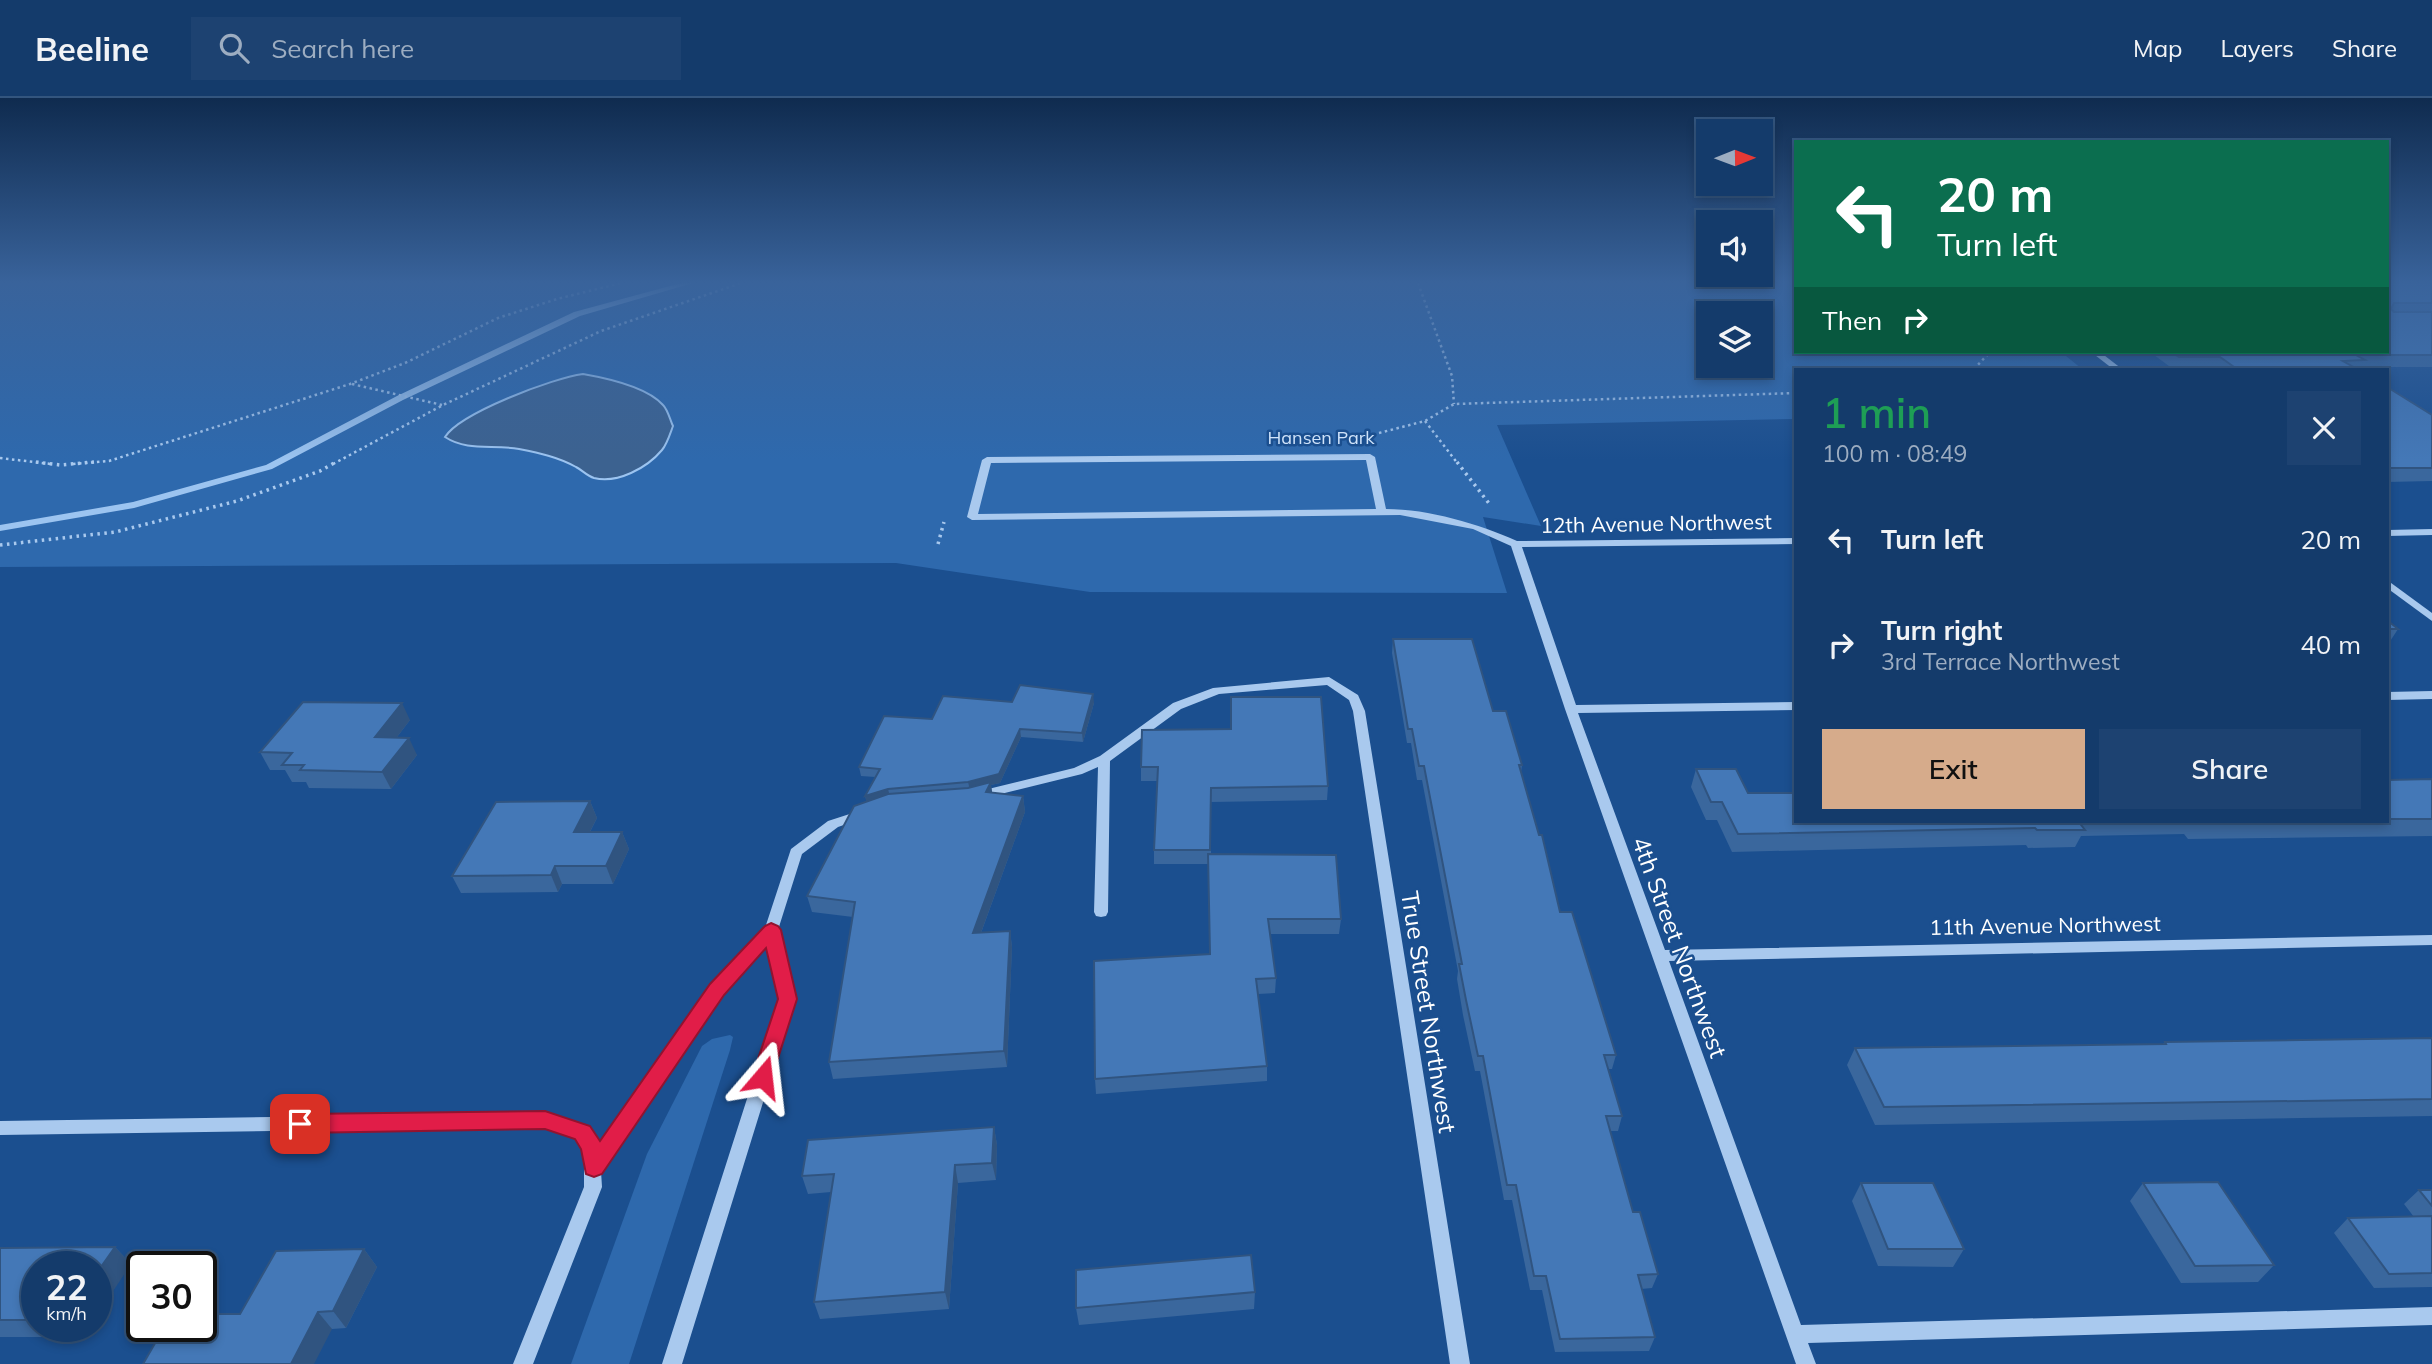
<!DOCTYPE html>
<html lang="en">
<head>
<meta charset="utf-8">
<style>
	:root { --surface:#143b6b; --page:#1d4271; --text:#f1f3f6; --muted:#9dadc1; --line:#33557e; --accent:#d6ab8b }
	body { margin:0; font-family:Mulish,sans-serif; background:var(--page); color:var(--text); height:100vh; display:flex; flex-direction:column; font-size:26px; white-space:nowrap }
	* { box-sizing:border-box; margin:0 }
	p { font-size:23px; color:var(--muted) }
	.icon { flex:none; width:38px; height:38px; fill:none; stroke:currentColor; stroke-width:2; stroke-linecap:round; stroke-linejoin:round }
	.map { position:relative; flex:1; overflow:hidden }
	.sheet { position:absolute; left:1794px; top:270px; width:595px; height:455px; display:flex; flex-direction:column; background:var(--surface); border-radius:0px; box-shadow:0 4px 10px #0003,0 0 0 2px var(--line) }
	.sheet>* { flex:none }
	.hud { position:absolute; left:1794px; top:42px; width:595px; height:214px; border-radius:0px; box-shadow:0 4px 10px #0003,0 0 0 2px var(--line); background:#0b6e4f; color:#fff; overflow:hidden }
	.needle { width:46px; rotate:89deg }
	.controls { position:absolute; left:1696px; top:21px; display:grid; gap:14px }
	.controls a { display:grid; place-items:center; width:77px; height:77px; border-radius:0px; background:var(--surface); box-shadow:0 4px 10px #0003,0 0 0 2px var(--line); font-size:35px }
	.speed { position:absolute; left:21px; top:1153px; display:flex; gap:14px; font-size:35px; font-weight:700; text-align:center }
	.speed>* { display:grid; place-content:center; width:91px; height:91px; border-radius:50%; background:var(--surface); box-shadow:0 4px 10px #0003,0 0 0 2px var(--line); line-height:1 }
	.speed small { font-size:18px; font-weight:400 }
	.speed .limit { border:4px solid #111; border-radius:10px; background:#fff; color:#111 }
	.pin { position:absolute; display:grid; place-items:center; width:60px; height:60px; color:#fff; margin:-30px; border-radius:14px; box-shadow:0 4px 10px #0006 }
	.me { position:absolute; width:77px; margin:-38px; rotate:17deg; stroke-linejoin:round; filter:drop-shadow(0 0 5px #0008) }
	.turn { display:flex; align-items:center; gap:24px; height:147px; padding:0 28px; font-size:32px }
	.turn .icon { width:91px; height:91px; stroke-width:2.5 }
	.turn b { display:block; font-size:49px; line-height:60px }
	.then { display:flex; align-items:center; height:66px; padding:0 28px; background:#0003; gap:14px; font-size:26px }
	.round { display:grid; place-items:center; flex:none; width:74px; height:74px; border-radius:0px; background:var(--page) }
	.headline { display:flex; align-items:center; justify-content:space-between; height:119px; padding:0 28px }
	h1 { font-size:42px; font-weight:600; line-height:52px; color:#1e9e55 }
	.action { display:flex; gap:14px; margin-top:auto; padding:14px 28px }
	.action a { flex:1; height:80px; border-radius:0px; background:var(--accent); color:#111; font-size:28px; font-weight:600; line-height:80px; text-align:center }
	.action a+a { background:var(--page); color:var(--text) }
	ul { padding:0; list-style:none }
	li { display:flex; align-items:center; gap:21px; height:105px; padding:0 28px }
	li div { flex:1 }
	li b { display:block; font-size:26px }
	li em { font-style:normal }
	header { display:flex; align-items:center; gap:42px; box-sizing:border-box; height:98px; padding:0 35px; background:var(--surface); border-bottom:2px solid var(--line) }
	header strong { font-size:33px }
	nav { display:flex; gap:38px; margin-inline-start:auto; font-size:24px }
	.search { width:490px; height:63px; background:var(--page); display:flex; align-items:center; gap:18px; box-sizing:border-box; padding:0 24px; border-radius:0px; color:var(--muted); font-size:26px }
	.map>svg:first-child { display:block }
	.green { fill:#2e69ad; fill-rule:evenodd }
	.water { fill:#3c6290; stroke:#9cc4f0; stroke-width:2 }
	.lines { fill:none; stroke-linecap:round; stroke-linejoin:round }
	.stream { fill:#9cc4f0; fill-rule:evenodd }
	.path-far1 { stroke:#a9c9ee; stroke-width:2.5; stroke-dasharray:2.5 3.5; stroke-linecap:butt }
	.path { stroke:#a9c9ee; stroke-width:3.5; stroke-dasharray:2.5 4.5; stroke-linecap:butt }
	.minor { fill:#a9c9ee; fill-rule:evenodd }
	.wall { fill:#3a679d }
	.shaded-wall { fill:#305480 }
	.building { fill:#4478b7; stroke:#305480; stroke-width:2 }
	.route { fill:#e11d48; stroke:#92132f; stroke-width:2 }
	.labels { text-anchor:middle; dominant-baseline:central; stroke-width:5; stroke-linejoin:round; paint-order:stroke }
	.far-park-label { font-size:18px; fill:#cfe3fa; stroke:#1b4f8f }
	.street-label { font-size:21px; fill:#fff; stroke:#1b4f8f }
	.near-street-label { font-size:24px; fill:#fff; stroke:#1b4f8f }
</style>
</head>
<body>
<header>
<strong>Beeline</strong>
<div class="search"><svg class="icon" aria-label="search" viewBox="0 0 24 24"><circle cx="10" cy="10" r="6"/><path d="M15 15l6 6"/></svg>Search here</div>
<nav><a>Map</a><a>Layers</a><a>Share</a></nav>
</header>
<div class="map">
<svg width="2432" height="1266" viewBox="0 0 2432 1266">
	<rect width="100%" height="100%" fill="#1b4f8f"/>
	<!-- green -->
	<g class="green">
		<path d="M 0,185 L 1795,185 L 1796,254 L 2061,254 L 2082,271 L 1796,271 L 1795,321 L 1497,327 L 1541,428 L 1483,419 L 1507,495 L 1090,494 L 896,465 L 0,469 ZM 1708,215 L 1760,215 L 1760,268 L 1708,268 Z"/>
		<path d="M 730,937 L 733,939 L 730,952 L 629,1266 L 571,1266 L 647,1056 L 702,948 L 712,941 Z"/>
	</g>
	<!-- water -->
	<path class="water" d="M 583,276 C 606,280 647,289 663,307 C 668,312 670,322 673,328 C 670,336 667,346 662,352 C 647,370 617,386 594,380 C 587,378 582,372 576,369 C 558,359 539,355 519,351 C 493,346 468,354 445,339 C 460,315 553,280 583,276 Z"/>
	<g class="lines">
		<!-- stream -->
		<path class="stream" d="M 681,185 L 693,185 L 580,218 L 403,302 L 272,371 L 134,410 L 0,433 L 0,427 L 133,404 L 266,367 L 397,298 L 574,214 Z"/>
		<!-- path-far1 -->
		<g class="path-far1">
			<path d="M 1418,185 L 1452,278 L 1454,306"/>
			<path d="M 1974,271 L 1990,254"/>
			<path d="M 352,286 L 442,307"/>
			<path d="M 1425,323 L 1458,366"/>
			<path d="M 1379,335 L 1425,323 L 1454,306 L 1796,295"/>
			<path d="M 0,360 L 51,366"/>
			<path d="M 73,366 L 109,363 L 350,286 L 405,265 L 498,220 L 557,201 L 621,185"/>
			<path d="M 333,366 L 443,307 L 601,233 L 741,185"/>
		</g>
		<!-- path -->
		<g class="path">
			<path d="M 36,364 L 60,367 L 94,364"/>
			<path d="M 1457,364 L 1491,408"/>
			<path d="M 938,446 L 944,424"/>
			<path d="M 0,447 L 115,434 L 237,403 L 320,373 L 336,364"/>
		</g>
		<!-- minor -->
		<g class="minor">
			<path d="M 2091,254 L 2100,254 L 2122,271 L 2113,271 Z"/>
			<path d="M 1370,356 L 1375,359 L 1386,411 C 1429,411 1479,426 1517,443 L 1796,440 L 1796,446 L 1522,449 L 1576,607 L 1796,604 L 1796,612 L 1578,615 L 1665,852 L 2432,837 L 2432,847 L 1669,863 L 1801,1227 L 2432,1209 L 2432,1227 L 1808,1245 L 1816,1266 L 1796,1266 L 1565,611 L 1511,448 L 1473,431 L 1400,417 L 972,422 L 967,419 L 982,362 L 987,359 ZM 1366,362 L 1376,411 L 978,416 L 991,365 Z"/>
			<path d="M 2432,431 L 2432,437 L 2387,438 L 2387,432 Z"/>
			<path d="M 2387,482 L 2432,515 L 2432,523 L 2387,490 Z"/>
			<path d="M 1329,579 L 1358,597 L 1365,613 L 1470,1266 L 1450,1266 L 1353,613 L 1349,602 L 1327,587 L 1219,596 L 1181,611 L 1110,663 L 1108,814 L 1106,818 L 1101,819 L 1096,818 L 1094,814 L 1098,669 L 1082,676 L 976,702 L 970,698 L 976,694 L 1074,670 L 1100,658 L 1173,605 L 1213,590 Z"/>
			<path d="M 2432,593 L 2432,601 L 2387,602 L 2387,594 Z"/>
			<path d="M 862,712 L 869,716 L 867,719 L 838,729 L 802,756 L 778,832 L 795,901 L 682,1266 L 662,1266 L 779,901 L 767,846 L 722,895 L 601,1073 L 602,1089 L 533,1266 L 513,1266 L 584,1089 L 584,1050 L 577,1039 L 545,1029 L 0,1037 L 0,1023 L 545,1015 L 589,1029 L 600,1047 L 712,887 L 765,830 L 791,751 L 828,723 Z"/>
		</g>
	</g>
	<!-- wall -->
	<g class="wall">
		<path d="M 2387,185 L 2432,185 L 2432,269 L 2361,269 L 2360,271 L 2173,271 L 2150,254 L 2387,254 Z"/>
		<path d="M 2387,289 L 2432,317 L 2432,383 L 2387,384 Z"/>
		<path d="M 2387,522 L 2398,531 L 2387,548 Z"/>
		<path d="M 1393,541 L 1493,613 L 1522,667 L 1521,674 L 1560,814 L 1616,957 L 1612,971 L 1608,971 L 1622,1018 L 1618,1033 L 1610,1033 L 1633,1114 L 1658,1176 L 1652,1190 L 1641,1191 L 1655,1239 L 1649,1253 L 1555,1254 L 1542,1192 L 1530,1192 L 1512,1102 L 1504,1102 L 1480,973 L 1475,973 L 1463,917 L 1457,881 L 1458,873 L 1422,682 L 1417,682 L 1411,645 L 1407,645 L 1392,555 Z"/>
		<path d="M 1012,604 L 1094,605 L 1083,644 L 1021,639 L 1000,685 L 991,687 L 992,695 L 1023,698 L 1025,714 L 981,835 L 1010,833 L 1012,849 L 1007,969 L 833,981 L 829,964 L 853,819 L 812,814 L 807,798 L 867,704 L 865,698 L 875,679 L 861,678 L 859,669 L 932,621 Z"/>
		<path d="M 410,622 L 397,639 L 417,657 L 391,691 L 309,690 L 306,684 L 292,684 L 285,672 L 270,672 L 260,654 Z"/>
		<path d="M 1142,632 L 1328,688 L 1327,702 L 1211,704 L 1211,756 L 1341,821 L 1339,836 L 1270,836 L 1276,880 L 1275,895 L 1258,896 L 1267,968 L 1267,983 L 1096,996 L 1095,981 L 1210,856 L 1208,766 L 1154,766 L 1154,752 L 1157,683 L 1141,683 L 1141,669 Z"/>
		<path d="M 1696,671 L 1748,695 L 1796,723 L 2387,723 L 2387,682 L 2432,681 L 2432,738 L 2188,741 L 2184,736 L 2081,738 L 2075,749 L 2028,750 L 2026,747 L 1732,754 L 1717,722 L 1706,722 L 1691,689 Z"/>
		<path d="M 590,703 L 597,720 L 590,734 L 622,734 L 629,751 L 613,786 L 562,786 L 558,794 L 461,795 L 452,778 Z"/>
		<path d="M 2432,940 L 2432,1018 L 1875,1027 L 1847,967 L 1855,950 L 2163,946 L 2165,944 Z"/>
		<path d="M 994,1029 L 997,1047 L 996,1082 L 958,1085 L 949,1211 L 820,1221 L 814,1204 L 831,1094 L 808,1096 L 802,1078 Z"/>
		<path d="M 1861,1085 L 1964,1151 L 1953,1169 L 1878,1168 L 1852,1103 Z"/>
		<path d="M 2143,1085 L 2274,1167 L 2258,1184 L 2181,1185 L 2130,1103 Z"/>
		<path d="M 2419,1092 L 2432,1092 L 2432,1189 L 2374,1190 L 2334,1135 L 2348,1120 L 2414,1119 L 2404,1106 Z"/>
		<path d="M 115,1149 L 131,1166 L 37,1169 L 37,1228 L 90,1228 L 83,1239 L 0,1239 L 0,1150 Z"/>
		<path d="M 364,1151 L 377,1169 L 346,1230 L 332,1231 L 240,1216 Z"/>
		<path d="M 1255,1194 L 1254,1211 L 1079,1227 L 1076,1210 Z"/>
	</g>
	<!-- shaded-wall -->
	<g class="shaded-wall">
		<path d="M 1093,596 L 1094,605 L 1083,644 L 1082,635 Z"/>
		<path d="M 402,605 L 410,622 L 384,656 L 375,639 Z"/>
		<path d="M 1020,631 L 1021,639 L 1000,685 L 991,687 L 993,700 L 986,694 L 970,692 L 968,684 Z"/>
		<path d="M 409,640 L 417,657 L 391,691 L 382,674 Z"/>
		<path d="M 888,691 L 890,699 L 867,707 L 865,698 Z"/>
		<path d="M 1023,698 L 1025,714 L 975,851 L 973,835 Z"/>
		<path d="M 590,703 L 597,720 L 581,751 L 574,734 Z"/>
		<path d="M 622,734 L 629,751 L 613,786 L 606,768 Z"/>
		<path d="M 555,768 L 562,786 L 558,794 L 551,777 Z"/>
		<path d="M 1010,833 L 1012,849 L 1007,969 L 1004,953 Z"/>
		<path d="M 994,1029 L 997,1047 L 996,1082 L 992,1065 Z"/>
		<path d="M 955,1067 L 958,1085 L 949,1211 L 945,1194 Z"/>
		<path d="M 115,1149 L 131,1166 L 96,1219 L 96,1176 Z"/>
		<path d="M 364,1151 L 377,1169 L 346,1230 L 333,1213 Z"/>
		<path d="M 318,1214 L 332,1231 L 314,1266 L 291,1266 Z"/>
		<path d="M 72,1228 L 90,1228 L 83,1239 Z"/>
	</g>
	<!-- building -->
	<g class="building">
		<path d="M 2387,185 L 2432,185 L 2432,205 L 2394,205 L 2391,211 L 2394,214 L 2432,214 L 2432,257 L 2356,257 L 2365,262 L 2343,263 L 2357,271 L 2237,271 L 2220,259 L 2179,259 L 2171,254 L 2387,254 Z"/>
		<path d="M 2387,289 L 2432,317 L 2432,370 L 2387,370 Z"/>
		<path d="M 2387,522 L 2398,531 L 2387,531 Z"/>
		<path d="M 1393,541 L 1472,541 L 1493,613 L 1506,613 L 1522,667 L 1519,667 L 1539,737 L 1542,737 L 1560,814 L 1572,814 L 1616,957 L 1604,957 L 1622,1018 L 1606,1018 L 1633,1114 L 1640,1114 L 1658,1176 L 1638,1177 L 1655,1239 L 1560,1241 L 1546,1178 L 1534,1178 L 1516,1087 L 1507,1087 L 1483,958 L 1478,958 L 1466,902 L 1459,866 L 1462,866 L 1424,668 L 1419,668 L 1412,631 L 1408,631 Z"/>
		<path d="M 1020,587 L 1093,596 L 1082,635 L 1020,631 L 999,676 L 968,684 L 888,691 L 865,698 L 880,671 L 859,669 L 884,618 L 932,621 L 943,598 L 1012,604 Z"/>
		<path d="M 1231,599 L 1321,599 L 1328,688 L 1211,690 L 1210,752 L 1154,752 L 1158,669 L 1141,669 L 1142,632 L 1231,631 Z"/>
		<path d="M 303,604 L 402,605 L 375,639 L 409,640 L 382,674 L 300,672 L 304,667 L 282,667 L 292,655 L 260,654 Z"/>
		<path d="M 1696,671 L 1736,671 L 1748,695 L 1796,695 L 1796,723 L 2078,723 L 2085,732 L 2037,732 L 2035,730 L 1738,736 L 1722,704 L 1711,704 Z"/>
		<path d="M 2432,681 L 2432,721 L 2387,721 L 2387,682 Z"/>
		<path d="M 991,684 L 986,694 L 1023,698 L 973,835 L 1010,833 L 1004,953 L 829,964 L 855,804 L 807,798 L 854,708 L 888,696 L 968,690 Z"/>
		<path d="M 590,703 L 574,734 L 622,734 L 606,768 L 555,768 L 551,777 L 452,778 L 496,704 Z"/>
		<path d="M 1208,756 L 1336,757 L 1341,821 L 1268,821 L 1276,880 L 1256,881 L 1267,968 L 1095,981 L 1094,863 L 1210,856 Z"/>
		<path d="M 2432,940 L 2432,1001 L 1884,1009 L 1855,950 L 2166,946 L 2165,944 Z"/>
		<path d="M 994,1029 L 992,1065 L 955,1067 L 945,1194 L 814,1204 L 834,1076 L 802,1078 L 808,1042 Z"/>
		<path d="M 2218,1084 L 2274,1167 L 2195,1168 L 2143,1085 Z"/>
		<path d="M 1861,1085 L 1933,1085 L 1964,1151 L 1888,1151 Z"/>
		<path d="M 2419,1092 L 2432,1092 L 2432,1108 Z"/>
		<path d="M 2432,1118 L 2432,1175 L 2389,1176 L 2348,1120 Z"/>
		<path d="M 115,1149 L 96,1176 L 96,1169 L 37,1169 L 37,1222 L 0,1222 L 0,1150 Z"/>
		<path d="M 364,1151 L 333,1213 L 318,1214 L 291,1266 L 143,1266 L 165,1228 L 201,1228 L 201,1216 L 240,1216 L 276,1153 Z"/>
		<path d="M 1251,1157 L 1255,1194 L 1076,1210 L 1076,1172 Z"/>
	</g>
	<!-- sky -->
	<linearGradient id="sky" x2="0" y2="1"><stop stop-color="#0f2b4f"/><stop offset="0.51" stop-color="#39639b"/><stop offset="1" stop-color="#39639b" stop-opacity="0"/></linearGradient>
	<rect width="2432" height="362" fill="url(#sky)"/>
	<!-- route -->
	<path class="route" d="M 771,825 L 778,828 L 781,832 L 797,901 L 770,985 L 763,988 L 755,985 L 752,979 L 778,901 L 766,850 L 724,897 L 602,1076 L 594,1079 L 586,1076 L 581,1051 L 575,1041 L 545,1031 L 300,1035 L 292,1032 L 289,1026 L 292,1019 L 300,1016 L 545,1013 L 590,1028 L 600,1043 L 710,886 L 765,828 Z"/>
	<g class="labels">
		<!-- far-park labels -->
		<g class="far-park-label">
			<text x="1321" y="339">Hansen Park</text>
		</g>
		<!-- street labels -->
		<g class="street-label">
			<text transform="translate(1656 425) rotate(-1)">12th Avenue Northwest</text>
			<text transform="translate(2045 827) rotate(-1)">11th Avenue Northwest</text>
		</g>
		<!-- near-street labels -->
		<g class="near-street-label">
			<text transform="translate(1680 849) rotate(70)">4th Street Northwest</text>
			<text transform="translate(1429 914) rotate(81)">True Street Northwest</text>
		</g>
	</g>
</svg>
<div class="controls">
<a><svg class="needle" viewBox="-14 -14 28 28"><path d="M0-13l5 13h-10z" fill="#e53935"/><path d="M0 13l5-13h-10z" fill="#9dadc1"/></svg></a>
<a><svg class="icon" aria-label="sound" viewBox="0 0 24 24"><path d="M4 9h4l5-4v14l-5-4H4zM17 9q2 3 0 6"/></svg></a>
<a><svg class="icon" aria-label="layers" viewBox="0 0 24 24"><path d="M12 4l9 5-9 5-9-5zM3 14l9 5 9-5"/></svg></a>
</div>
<div class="speed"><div>22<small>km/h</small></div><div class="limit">30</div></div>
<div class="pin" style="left:300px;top:1026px;background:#d93025"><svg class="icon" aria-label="arrive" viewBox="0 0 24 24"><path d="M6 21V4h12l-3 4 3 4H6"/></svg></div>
<svg class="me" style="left:763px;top:979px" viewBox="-20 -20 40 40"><path d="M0-17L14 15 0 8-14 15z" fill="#e11d48" stroke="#fff" stroke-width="4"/></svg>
<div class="hud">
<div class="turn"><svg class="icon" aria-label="left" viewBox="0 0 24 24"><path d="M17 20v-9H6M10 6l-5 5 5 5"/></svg><div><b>20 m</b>Turn left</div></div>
<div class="then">Then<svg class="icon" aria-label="right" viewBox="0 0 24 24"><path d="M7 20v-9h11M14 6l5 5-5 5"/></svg></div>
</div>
<section class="sheet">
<div class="headline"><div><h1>1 min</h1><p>100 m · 08:49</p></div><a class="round"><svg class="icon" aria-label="close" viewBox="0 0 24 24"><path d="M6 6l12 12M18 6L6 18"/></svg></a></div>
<ul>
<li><svg class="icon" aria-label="left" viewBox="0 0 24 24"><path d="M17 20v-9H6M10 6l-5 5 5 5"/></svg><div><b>Turn left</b></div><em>20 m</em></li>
<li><svg class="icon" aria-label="right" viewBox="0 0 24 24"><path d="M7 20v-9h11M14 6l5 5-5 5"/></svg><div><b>Turn right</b><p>3rd Terrace Northwest</p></div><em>40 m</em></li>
</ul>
<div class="action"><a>Exit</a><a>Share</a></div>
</section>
</div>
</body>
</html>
